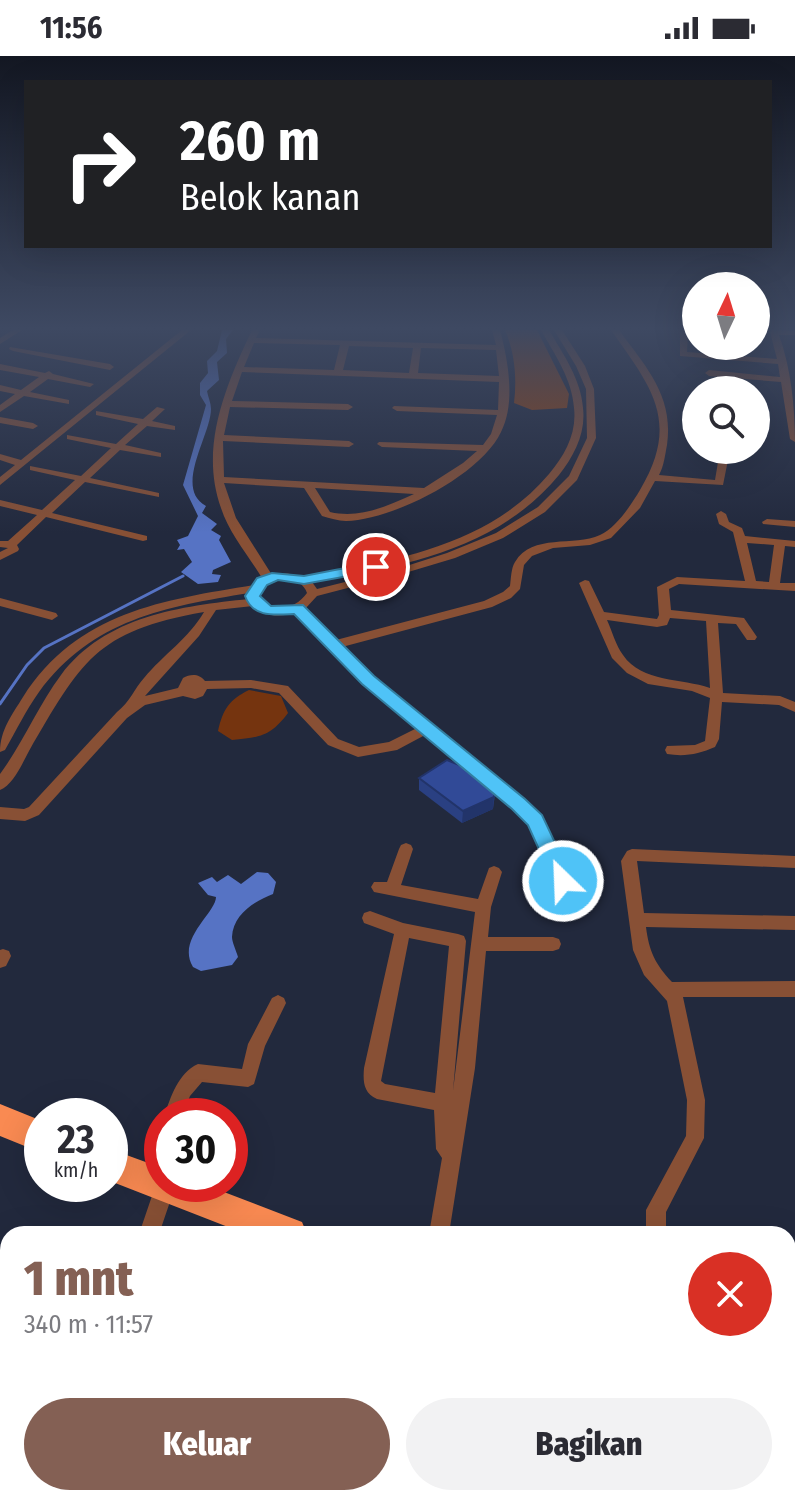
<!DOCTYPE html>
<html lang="id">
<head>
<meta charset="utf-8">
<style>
	:root { --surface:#fff; --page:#f2f2f3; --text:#2b2b33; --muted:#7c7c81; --accent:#846054 }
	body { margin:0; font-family:"Fira Sans Condensed",sans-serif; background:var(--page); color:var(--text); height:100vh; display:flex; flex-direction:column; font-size:30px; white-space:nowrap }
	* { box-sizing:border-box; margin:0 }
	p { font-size:26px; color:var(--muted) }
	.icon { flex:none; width:44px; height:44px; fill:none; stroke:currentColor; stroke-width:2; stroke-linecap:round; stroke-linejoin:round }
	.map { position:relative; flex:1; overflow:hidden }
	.sheet { position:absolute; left:0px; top:1170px; width:796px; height:280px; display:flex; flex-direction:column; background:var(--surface); border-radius:24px 24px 0 0; box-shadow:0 8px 32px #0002 }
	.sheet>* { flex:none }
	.banner { position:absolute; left:24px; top:24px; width:748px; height:168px; border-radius:0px; box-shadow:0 8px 32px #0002; background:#202124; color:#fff; overflow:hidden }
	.needle { width:52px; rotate:4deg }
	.tools { position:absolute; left:682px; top:216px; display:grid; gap:16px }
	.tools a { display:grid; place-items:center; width:88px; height:88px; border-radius:50%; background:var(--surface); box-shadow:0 8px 32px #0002; font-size:40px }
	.speed { position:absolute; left:24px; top:1042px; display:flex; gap:16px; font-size:40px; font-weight:700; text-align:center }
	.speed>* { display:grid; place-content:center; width:104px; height:104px; border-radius:50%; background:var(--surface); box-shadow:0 8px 32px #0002; line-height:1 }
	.speed small { font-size:20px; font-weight:400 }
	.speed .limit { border:12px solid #d22; background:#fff; color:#111 }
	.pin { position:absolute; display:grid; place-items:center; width:68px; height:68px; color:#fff; margin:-34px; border:4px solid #fff; border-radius:50%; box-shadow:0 2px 8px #0007 }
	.me { position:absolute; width:88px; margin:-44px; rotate:336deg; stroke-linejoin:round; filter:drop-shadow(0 0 6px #0008) }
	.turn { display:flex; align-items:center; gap:28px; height:168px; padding:0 24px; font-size:36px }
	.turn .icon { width:104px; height:104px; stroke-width:2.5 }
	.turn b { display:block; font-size:56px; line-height:68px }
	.round { display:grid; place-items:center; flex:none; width:84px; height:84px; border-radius:42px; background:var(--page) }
	.headline { display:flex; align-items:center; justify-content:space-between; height:136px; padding:0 24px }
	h1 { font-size:48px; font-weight:800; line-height:60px; color:var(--accent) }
	.action { display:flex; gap:16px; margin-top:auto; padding:16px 24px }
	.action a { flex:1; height:92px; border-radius:48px; background:var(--accent); color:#fff; font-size:32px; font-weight:800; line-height:92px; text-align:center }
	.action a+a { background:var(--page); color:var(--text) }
	.status { display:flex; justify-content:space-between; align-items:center; height:56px; padding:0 40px; background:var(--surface); direction:ltr }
	.status svg { height:22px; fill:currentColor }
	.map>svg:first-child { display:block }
	.green { fill:#75340f }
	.forest { fill:#98420c }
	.water { fill:#5673c4 }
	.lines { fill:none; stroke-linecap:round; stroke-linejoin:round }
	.stream { stroke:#5673c4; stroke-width:3 }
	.street { fill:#885035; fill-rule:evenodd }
	.highway { fill:#f98a52; fill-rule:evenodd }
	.wall { fill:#2a4082 }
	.shaded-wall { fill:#22346a }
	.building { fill:#314a97; stroke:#22346a; stroke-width:2 }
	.route { fill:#4fc3f7; stroke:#337fa1; stroke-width:2 }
</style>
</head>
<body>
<div class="status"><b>11:56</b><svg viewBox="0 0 49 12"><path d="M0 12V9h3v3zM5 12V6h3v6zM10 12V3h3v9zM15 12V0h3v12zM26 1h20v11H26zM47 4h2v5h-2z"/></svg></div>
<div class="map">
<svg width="795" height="1450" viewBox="0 0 795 1450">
	<rect width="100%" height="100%" fill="#22293d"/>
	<!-- green -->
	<path class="green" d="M 249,634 L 281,640 L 288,657 C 270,681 260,681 232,684 L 218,675 C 223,653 229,644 249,634 Z"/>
	<!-- forest -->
	<path class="forest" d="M 505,274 L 537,274 L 569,338 L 567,352 L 532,354 L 514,347 C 517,323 515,297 505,274 Z"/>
	<!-- water -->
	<g class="water">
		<path d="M 222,274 L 233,274 L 226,283 L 227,297 L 217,306 L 219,324 L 207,335 C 208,341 211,347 211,353 C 211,379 173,432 206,450 L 202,457 L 217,468 L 211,474 L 221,480 L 219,484 L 231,506 L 213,514 L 212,518 L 221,519 L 218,526 L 198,528 L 181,516 L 192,506 L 184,493 L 177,494 L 180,489 L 177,484 L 188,480 L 198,460 L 183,429 L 206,349 L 200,339 L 200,327 L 208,317 L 207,305 L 217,295 Z"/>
		<path d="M 257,816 L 268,817 L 276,826 L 273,838 C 255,845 233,858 232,881 C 232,886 236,894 238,901 L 232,909 L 201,915 L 193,911 C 176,883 216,857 216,841 L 208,839 L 198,827 L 212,821 L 217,826 L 228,819 L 241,828 Z"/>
	</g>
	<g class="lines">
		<!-- stream -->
		<path class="stream" d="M 0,648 L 27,609 L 44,592 L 183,520"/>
		<!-- street -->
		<g class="street">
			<path d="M 13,274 L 22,274 L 0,288 L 0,282 Z"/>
			<path d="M 182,274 L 191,274 L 0,429 L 0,421 L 15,409 L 0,404 L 0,398 L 21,404 Z"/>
			<path d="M 252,274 L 260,274 L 256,282 L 496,289 L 492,274 L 500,274 C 508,304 516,347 501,376 C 481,419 393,464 346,465 C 338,465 330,462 322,460 L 304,432 L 224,427 L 236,462 L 272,519 C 291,515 292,520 307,520 C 317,520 328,516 337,515 C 415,501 496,481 549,418 C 565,399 577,377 574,352 C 572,323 555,299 541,274 L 549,274 C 563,298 581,323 583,352 C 586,377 574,400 559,419 C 497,494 404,510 312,526 L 317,533 L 397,513 L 447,497 L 496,477 L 538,451 L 569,420 L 587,382 L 586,333 L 576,310 L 554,274 L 562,274 L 585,310 L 594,333 L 596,382 L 577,424 L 545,456 L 503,482 L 455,502 L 405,517 L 317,540 L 305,553 L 336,584 L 484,545 L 503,536 L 510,530 C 511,523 511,512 515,506 C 532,477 574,491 600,479 C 616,472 631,449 640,434 C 681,365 651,331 611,274 L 619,274 C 646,311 674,340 667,389 C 665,399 664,410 659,419 L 715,424 L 720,394 L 730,394 L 723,429 L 655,425 L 640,452 L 611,482 L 590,489 L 553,492 L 532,500 L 524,509 L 520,533 L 511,542 L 492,551 L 342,591 L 372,621 L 541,760 L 571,825 L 568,829 L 563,831 L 558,829 L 530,768 L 425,679 L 397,694 L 358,701 L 328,689 L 279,637 L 251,632 L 207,633 L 203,640 L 195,643 L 183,640 L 145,649 L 127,662 L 39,759 L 25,765 L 0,763 L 0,751 L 24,753 L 29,751 L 117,656 C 130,646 134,633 144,622 C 163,599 189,582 204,556 C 95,575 81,606 29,695 C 22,708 13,729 0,734 L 0,718 C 23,687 38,650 61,619 C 105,560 181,550 249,543 L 247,540 L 249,537 C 165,551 93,563 39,636 C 26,654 16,675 5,694 L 0,696 C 0,674 12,659 23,641 C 77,556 163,544 254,529 L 258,523 L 262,522 C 248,499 229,477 221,452 C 199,391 226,329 252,274 ZM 254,287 L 340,289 L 334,314 L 244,311 ZM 349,290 L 413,292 L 409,317 L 343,314 ZM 421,292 L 496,294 L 499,320 L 418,317 ZM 242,316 L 499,326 L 498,354 L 394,350 L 392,352 L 397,355 L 497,359 L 491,378 L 483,389 L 379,386 L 377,388 L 382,391 L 477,395 L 463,407 L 424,432 L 224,421 L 223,385 L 349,391 L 354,388 L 349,385 L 224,379 L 230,351 L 348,354 L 353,351 L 348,348 L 232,345 ZM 315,432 L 414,438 C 387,450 360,463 330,456 ZM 287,522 C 296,524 304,528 307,537 C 295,554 271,559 259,540 L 266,527 ZM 253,550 C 265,561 280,561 295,557 L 364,627 L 417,672 L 389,686 L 359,691 L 338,683 L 288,630 L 251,624 L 205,625 C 199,617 190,618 183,622 L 178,632 L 145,640 L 199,580 L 216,554 Z"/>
			<path d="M 680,274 L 688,274 L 687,296 L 777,303 L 770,276 L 772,274 L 795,275 L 795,279 L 779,279 C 791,312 795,351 795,386 L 790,383 L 781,326 L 709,320 L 705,317 L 709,314 L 780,321 L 778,308 L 680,300 Z"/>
			<path d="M 10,291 L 110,308 L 114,311 L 110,314 L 13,295 L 9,293 Z"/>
			<path d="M 0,308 L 45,317 L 49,315 L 53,318 L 94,328 L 90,331 L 48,323 L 30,336 L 69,344 L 69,348 L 24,340 L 0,356 L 0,349 L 15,338 L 0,335 L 0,329 L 21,334 L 39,321 L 0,314 Z"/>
			<path d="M 157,351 L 165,353 L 152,365 L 175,370 L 175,374 L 147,370 L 125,389 L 161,397 L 161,401 L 120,394 L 90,422 L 159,437 L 159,441 L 85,426 L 52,457 L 147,480 L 147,484 L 143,485 L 46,461 L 17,489 L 19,493 L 18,495 L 0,504 L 0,496 L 8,492 L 0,491 L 0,485 L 8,485 L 37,459 L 0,450 L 0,444 L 42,454 L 75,424 L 30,414 L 30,410 L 81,420 L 111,392 L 67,383 L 67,379 L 116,388 L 138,368 L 96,359 L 96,355 L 143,363 Z"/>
			<path d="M 0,361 L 33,367 L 38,370 L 33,373 L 0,367 Z"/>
			<path d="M 756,369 L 761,372 L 764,386 L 756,391 Z"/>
			<path d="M 721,455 L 726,458 L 729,466 L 742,472 L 745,480 L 795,485 L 795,491 L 785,490 L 780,527 L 795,527 L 795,535 L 679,528 L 669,533 L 671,554 L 744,562 L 757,581 L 755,584 L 747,584 L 736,568 L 718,567 L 723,637 L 780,640 L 795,646 L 795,656 L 779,649 L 722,646 L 719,683 L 715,691 C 699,698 685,701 667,698 L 665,694 L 667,690 L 695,689 L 705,685 L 710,642 L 692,635 L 648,628 L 627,617 L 612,602 L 579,527 L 585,524 L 589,525 L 604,556 L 657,563 L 659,559 L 657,531 L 677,521 L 745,525 L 733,476 L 719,468 L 716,458 ZM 747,487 L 774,489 L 769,526 L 756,525 ZM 670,562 L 706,565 L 710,632 C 682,622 642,627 623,599 C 616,590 612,575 607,564 L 657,571 L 667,569 Z"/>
			<path d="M 767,463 L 795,465 L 795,471 L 763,468 L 762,466 Z"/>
			<path d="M 0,542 L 56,557 L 58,560 L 52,564 L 0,550 Z"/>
			<path d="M 406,787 L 411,789 L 413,793 L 401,829 L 478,843 L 489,812 L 494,810 L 499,812 L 502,816 L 491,851 L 488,881 L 553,881 L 559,883 L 561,888 L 559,893 L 553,895 L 486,895 L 475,1012 L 449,1178 L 429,1178 L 442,1102 L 436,1093 L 434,1054 L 377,1043 C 363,1037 363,1025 364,1012 L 394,878 L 364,867 L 362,862 L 364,857 L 370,855 L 403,867 L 458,878 L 464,880 L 466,885 L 453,1035 L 475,856 L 374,836 L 371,831 L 374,826 L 387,826 L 399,793 L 401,789 ZM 409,882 L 449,890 L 435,1037 L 385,1028 L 381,1025 Z"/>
			<path d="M 632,793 L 795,800 L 795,812 L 637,805 L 644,857 L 795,860 L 795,874 L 646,871 C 649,895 655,908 672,926 L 795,925 L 795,941 L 683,941 L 705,1044 L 704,1082 L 666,1156 L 666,1178 L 646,1178 L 646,1154 L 686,1080 L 687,1044 L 667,945 L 644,919 L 633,894 L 621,805 L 627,795 Z"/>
			<path d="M 3,893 L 9,895 L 11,900 L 6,910 L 0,912 L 0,894 Z"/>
			<path d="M 278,939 L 284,942 L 286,947 L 265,990 L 254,1028 L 248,1031 L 202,1026 L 190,1040 L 182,1060 L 164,1060 C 171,1041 178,1017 198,1008 L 242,1013 L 248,988 L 272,942 Z"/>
			<path d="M 162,1083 L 161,1123 L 162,1128 L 173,1128 L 175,1131 L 159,1178 L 139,1178 L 154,1134 L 150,1136 L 143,1133 L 140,1126 L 155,1085 Z"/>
			<path d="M 34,1442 L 58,1442 L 56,1450 L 32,1450 Z"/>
			<path d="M 441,1442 L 465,1442 L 463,1450 L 439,1450 Z"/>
		</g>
		<!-- highway -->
		<g class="highway">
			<path d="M 0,1048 L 42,1065 L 42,1097 L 0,1080 Z"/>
			<path d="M 110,1093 L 162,1112 L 162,1128 L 203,1128 L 302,1166 L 307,1178 L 246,1178 L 110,1125 Z"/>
			<path d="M 795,1215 L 795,1272 L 788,1272 L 788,1216 Z"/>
		</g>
	</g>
	<!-- wall -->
	<path class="wall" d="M 419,722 L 496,731 L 493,753 L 462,767 L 419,734 Z"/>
	<!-- shaded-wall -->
	<path class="shaded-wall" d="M 494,741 L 493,753 L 462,767 L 463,755 Z"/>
	<!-- building -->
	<path class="building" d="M 447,704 L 476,716 L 496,731 L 494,741 L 463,755 L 419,722 Z"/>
	<!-- sky -->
	<linearGradient id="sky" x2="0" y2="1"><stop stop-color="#131722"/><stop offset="0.57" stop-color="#3e4962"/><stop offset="1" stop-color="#3e4962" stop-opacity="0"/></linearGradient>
	<rect width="795" height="477" fill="url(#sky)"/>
	<!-- route -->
	<path class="route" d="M 376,506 L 382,508 L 382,514 L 304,528 L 278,524 L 267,529 L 260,540 L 271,550 L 303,549 L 374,620 L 525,743 L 542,759 L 573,825 L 570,831 L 563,833 L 556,831 L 528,769 L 512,753 L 362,628 L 294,558 C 274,559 253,562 245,540 L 257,522 L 272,517 L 304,520 Z"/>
</svg>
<div class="tools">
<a><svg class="needle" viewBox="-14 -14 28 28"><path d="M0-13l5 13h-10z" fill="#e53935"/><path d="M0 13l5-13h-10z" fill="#7c7c81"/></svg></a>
<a><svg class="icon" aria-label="search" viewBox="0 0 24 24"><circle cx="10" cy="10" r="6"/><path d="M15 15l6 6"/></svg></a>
</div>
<div class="speed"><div>23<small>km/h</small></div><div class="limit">30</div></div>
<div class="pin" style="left:376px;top:511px;background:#d93025"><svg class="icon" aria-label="arrive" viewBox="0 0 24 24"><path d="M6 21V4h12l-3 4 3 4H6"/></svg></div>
<svg class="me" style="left:563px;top:825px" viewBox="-20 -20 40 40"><circle r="17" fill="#4fc3f7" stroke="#fff" stroke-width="3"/><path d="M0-11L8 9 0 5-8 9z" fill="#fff"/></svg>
<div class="banner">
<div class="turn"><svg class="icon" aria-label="right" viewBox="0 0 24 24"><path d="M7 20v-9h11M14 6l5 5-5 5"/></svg><div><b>260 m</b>Belok kanan</div></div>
</div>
<section class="sheet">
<div class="headline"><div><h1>1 mnt</h1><p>340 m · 11:57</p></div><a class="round" style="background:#d93025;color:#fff"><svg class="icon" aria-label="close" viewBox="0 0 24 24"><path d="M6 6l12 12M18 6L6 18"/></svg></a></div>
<div class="action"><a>Keluar</a><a>Bagikan</a></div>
</section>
</div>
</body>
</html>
